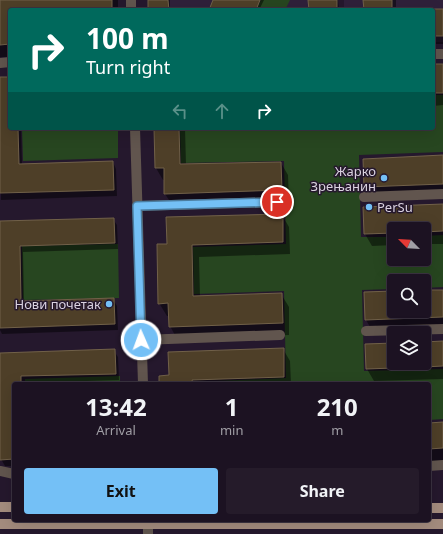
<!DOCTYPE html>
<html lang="en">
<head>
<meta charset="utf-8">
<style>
	:root { --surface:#1c1222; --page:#251b2a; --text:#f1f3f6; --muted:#a09ea5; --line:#3a3240; --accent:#74c0f6 }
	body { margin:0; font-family:"Noto Sans",sans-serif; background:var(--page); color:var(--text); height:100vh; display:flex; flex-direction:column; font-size:15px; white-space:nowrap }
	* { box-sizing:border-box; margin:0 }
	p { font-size:13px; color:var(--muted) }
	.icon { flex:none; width:22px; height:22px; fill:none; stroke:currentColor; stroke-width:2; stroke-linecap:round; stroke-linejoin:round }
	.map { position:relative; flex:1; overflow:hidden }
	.side { position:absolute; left:12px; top:382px; width:419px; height:140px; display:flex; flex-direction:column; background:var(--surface); border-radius:4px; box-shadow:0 4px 16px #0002,0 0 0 1px var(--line) }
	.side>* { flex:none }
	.guide { position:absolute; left:8px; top:8px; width:427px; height:122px; border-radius:4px; box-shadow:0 4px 16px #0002,0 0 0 1px var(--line); background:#00695c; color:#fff; overflow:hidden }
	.needle { width:26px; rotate:294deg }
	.fabs { position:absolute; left:387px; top:222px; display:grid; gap:8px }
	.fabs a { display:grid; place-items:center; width:44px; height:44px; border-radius:4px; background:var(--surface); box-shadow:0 4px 16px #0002,0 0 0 1px var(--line); font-size:20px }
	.pin { position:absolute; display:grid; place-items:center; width:34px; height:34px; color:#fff; margin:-17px; border:2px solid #fff; border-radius:50%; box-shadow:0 1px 4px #0007 }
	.me { position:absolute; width:44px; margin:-22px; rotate:358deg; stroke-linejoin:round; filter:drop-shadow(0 0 3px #0008) }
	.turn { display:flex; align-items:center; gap:14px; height:84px; padding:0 12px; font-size:18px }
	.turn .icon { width:52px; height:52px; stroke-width:2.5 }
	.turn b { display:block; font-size:28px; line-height:34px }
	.lanes { display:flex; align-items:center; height:38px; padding:0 12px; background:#0003; justify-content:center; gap:20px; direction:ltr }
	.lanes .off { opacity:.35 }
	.eta { display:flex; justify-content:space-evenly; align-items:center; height:68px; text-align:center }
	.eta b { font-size:24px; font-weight:700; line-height:28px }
	.button { display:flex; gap:8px; margin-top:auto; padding:8px 12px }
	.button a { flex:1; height:46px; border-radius:4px; background:var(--accent); color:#111; font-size:16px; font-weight:700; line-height:46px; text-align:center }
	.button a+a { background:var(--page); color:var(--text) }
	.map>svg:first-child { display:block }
	.built { fill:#2f203a }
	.green { fill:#274620 }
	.shadow { fill:#0007 }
	.building { fill:#4e3f28; stroke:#716149 }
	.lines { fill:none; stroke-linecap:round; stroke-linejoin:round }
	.minor { stroke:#61554e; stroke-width:10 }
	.major { stroke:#a48c7e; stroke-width:10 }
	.route-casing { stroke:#4b7da0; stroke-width:10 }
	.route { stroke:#74c0f6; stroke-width:7 }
	.poi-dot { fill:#74c0f6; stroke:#25182d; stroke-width:1.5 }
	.labels { text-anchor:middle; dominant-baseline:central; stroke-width:3; stroke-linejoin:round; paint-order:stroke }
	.poi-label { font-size:13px; fill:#dad2e0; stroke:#25182d; text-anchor:end }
</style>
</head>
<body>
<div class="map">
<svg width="443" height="534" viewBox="0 0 443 534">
	<rect width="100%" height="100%" fill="#25182d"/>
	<!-- built -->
	<g class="built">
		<rect x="148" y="0" width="189" height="10"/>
		<path d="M 344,0 L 443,0 L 443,42 L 433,42 L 433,10 L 344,10 Z"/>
	</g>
	<!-- green -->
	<g class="green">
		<path d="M 261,0 L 290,0 L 285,10 L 256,10 Z"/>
		<path d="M 433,95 L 443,95 L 443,152 L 359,155 L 361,237 L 394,237 L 394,259 L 424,259 L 424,236 L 443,235 L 443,287 L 424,288 L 424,281 L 394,281 L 394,289 L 362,290 L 364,371 L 443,369 L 443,419 L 429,420 L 429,384 L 194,384 L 194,382 L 286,378 L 284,291 L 194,294 L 193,247 L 286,244 L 284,161 L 181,163 L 180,128 L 433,128 Z"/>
		<path d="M 22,128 L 118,128 L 118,158 L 23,161 Z"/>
		<path d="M 118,244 L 119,298 L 23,300 L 22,246 Z"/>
		<path d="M 120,376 L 120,384 L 25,384 L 25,379 Z"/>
	</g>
	<!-- shadow -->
	<g class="shadow">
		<path d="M 0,0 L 118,0 L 118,10 L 10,10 L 10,57 L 0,57 Z"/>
		<rect x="149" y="0" width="21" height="10"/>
		<path d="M 214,0 L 264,0 L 259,10 L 210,10 Z"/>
		<path d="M 309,0 L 338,0 L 339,10 L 310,10 Z"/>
		<path d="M 364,0 L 396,0 L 396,10 L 365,10 Z"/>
		<path d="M 443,10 L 443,44 L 433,44 L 433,15 Z"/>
		<path d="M 433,65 L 443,65 L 443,105 L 433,106 Z"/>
		<path d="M 0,78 L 10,78 L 10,128 L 21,128 L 22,165 L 113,162 L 116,169 L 117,196 L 1,200 Z"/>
		<path d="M 155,128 L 185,128 L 186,165 L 281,163 L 288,175 L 289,203 L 173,206 L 165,194 L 165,180 L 163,180 L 156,168 Z"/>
		<path d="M 443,156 L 443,197 L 372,199 L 365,187 Z"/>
		<path d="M 443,205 L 443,244 L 424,244 L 424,229 L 394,229 L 394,245 L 372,246 L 365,234 Z"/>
		<path d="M 282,215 L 289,227 L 290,254 L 199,257 L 200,297 L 281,294 L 289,307 L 289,335 L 177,339 L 170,326 L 169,316 L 167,316 L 159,303 L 168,245 Z"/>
		<path d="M 113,219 L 117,225 L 118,249 L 23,252 L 24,302 L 113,299 L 117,306 L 118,330 L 2,334 L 0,330 L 0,222 Z"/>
		<path d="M 424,291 L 443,291 L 443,330 L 373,332 L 366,320 L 394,292 L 394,311 L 424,311 Z"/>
		<path d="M 443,342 L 443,379 L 374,381 L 367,369 L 394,344 L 394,363 L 424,363 L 424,343 Z"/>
		<path d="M 283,349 L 290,361 L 291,384 L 160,384 L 170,376 Z"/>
		<path d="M 114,351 L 118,357 L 119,380 L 24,383 L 24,384 L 14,384 L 14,466 L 5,466 L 1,459 L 0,354 Z"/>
		<path d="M 443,423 L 443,461 L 429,461 L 429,424 Z"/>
	</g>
	<!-- building -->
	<g class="building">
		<path d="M 0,0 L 112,0 L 112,10 L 10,10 L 10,44 L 0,45 Z"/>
		<path d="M 148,0 L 168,0 L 169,10 L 148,10 Z"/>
		<path d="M 213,0 L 260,0 L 256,10 L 209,10 Z"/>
		<path d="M 308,0 L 337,0 L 337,10 L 309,10 Z"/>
		<path d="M 363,0 L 392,0 L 392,10 L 364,10 Z"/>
		<path d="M 434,9 L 443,9 L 443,36 L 433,36 L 433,14 L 434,14 Z"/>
		<rect x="433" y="64" width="10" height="29"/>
		<path d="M 0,77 L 10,77 L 10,128 L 18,128 L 19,164 L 113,161 L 114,190 L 0,193 Z"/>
		<path d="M 154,128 L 179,128 L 180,164 L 281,162 L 282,190 L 164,194 L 164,168 L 155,168 Z"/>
		<path d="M 443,155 L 443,184 L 364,187 L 363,159 Z"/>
		<path d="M 443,204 L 443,231 L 424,232 L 424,229 L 394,229 L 394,233 L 364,234 L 363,207 Z"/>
		<path d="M 283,214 L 283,242 L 192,245 L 193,296 L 282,293 L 283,323 L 169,327 L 168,303 L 158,304 L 157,244 L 167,244 L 166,217 Z"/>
		<path d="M 114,218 L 115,243 L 20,246 L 21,301 L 114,298 L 115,324 L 0,328 L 0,221 Z"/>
		<path d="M 424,290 L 443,290 L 443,317 L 365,320 L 364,292 L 394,291 L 394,311 L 424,311 Z"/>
		<path d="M 443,341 L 443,366 L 424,367 L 424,342 Z"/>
		<path d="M 394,343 L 394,368 L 366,369 L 365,344 Z"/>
		<path d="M 284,348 L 284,377 L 192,380 L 193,384 L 159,384 L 159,376 L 169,375 L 168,352 Z"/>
		<path d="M 115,349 L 116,374 L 21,376 L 21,384 L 14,384 L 14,459 L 0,460 L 0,353 Z"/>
		<path d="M 443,422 L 443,448 L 429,449 L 429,423 Z"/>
	</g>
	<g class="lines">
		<!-- minor -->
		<g class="minor">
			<path d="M 131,0 L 131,10"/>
			<path d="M 433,54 L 443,54"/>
			<path d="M 0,63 L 10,62"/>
			<path d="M 135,128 L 143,384"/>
			<path d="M 364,197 L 443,194"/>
			<path d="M 137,206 L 277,202"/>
			<path d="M 366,331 L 443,329"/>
			<path d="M 141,340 L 280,335"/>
			<path d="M 429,466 L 443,465"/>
			<path d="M 0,471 L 14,474"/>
			<path d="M 148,524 L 148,534"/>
		</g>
		<!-- major -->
		<g class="major">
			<path d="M 0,507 L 14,507"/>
			<path d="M 429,508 L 443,508"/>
			<path d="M 0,524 L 443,524"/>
		</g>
	</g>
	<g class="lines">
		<!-- route casing -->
		<g class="route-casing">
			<path id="route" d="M 141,340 L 137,206 L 277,202"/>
		</g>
		<!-- route -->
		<use href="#route" class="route"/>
	</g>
	<!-- markers -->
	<g class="poi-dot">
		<circle cx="384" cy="178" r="4"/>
		<circle cx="369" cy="207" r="4"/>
		<circle cx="109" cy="304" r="4"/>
	</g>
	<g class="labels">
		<!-- poi labels -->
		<g class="poi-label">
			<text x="376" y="171">Жарко<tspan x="376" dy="15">Зрењанин</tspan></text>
			<text x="377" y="207" text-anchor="start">PerSu</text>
			<text x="101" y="304">Нови почетак</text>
		</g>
	</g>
</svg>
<div class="fabs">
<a><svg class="needle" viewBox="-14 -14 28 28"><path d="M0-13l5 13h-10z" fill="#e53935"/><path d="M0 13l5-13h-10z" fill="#a09ea5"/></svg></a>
<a><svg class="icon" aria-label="search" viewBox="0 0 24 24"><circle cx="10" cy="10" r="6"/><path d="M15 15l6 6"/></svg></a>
<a><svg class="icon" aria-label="layers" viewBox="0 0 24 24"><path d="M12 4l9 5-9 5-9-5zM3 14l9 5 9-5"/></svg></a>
</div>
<div class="pin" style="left:277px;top:202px;background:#d93025"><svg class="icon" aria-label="arrive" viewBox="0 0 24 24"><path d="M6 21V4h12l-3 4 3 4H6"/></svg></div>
<svg class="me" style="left:141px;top:340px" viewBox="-20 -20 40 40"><circle r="17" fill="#74c0f6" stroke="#fff" stroke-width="3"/><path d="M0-11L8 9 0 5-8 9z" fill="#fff"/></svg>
<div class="guide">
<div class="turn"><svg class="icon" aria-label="right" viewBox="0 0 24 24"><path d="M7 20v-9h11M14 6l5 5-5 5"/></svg><div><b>100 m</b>Turn right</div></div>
<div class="lanes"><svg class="icon off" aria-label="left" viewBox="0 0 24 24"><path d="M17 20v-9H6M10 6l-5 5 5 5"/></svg><svg class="icon off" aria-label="ahead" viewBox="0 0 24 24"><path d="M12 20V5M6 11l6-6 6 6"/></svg><svg class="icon" aria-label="right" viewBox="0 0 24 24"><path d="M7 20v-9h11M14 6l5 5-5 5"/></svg></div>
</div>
<section class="side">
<div class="eta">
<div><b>13:42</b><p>Arrival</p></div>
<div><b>1</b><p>min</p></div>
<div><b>210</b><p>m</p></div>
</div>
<div class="button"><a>Exit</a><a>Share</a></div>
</section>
</div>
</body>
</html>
